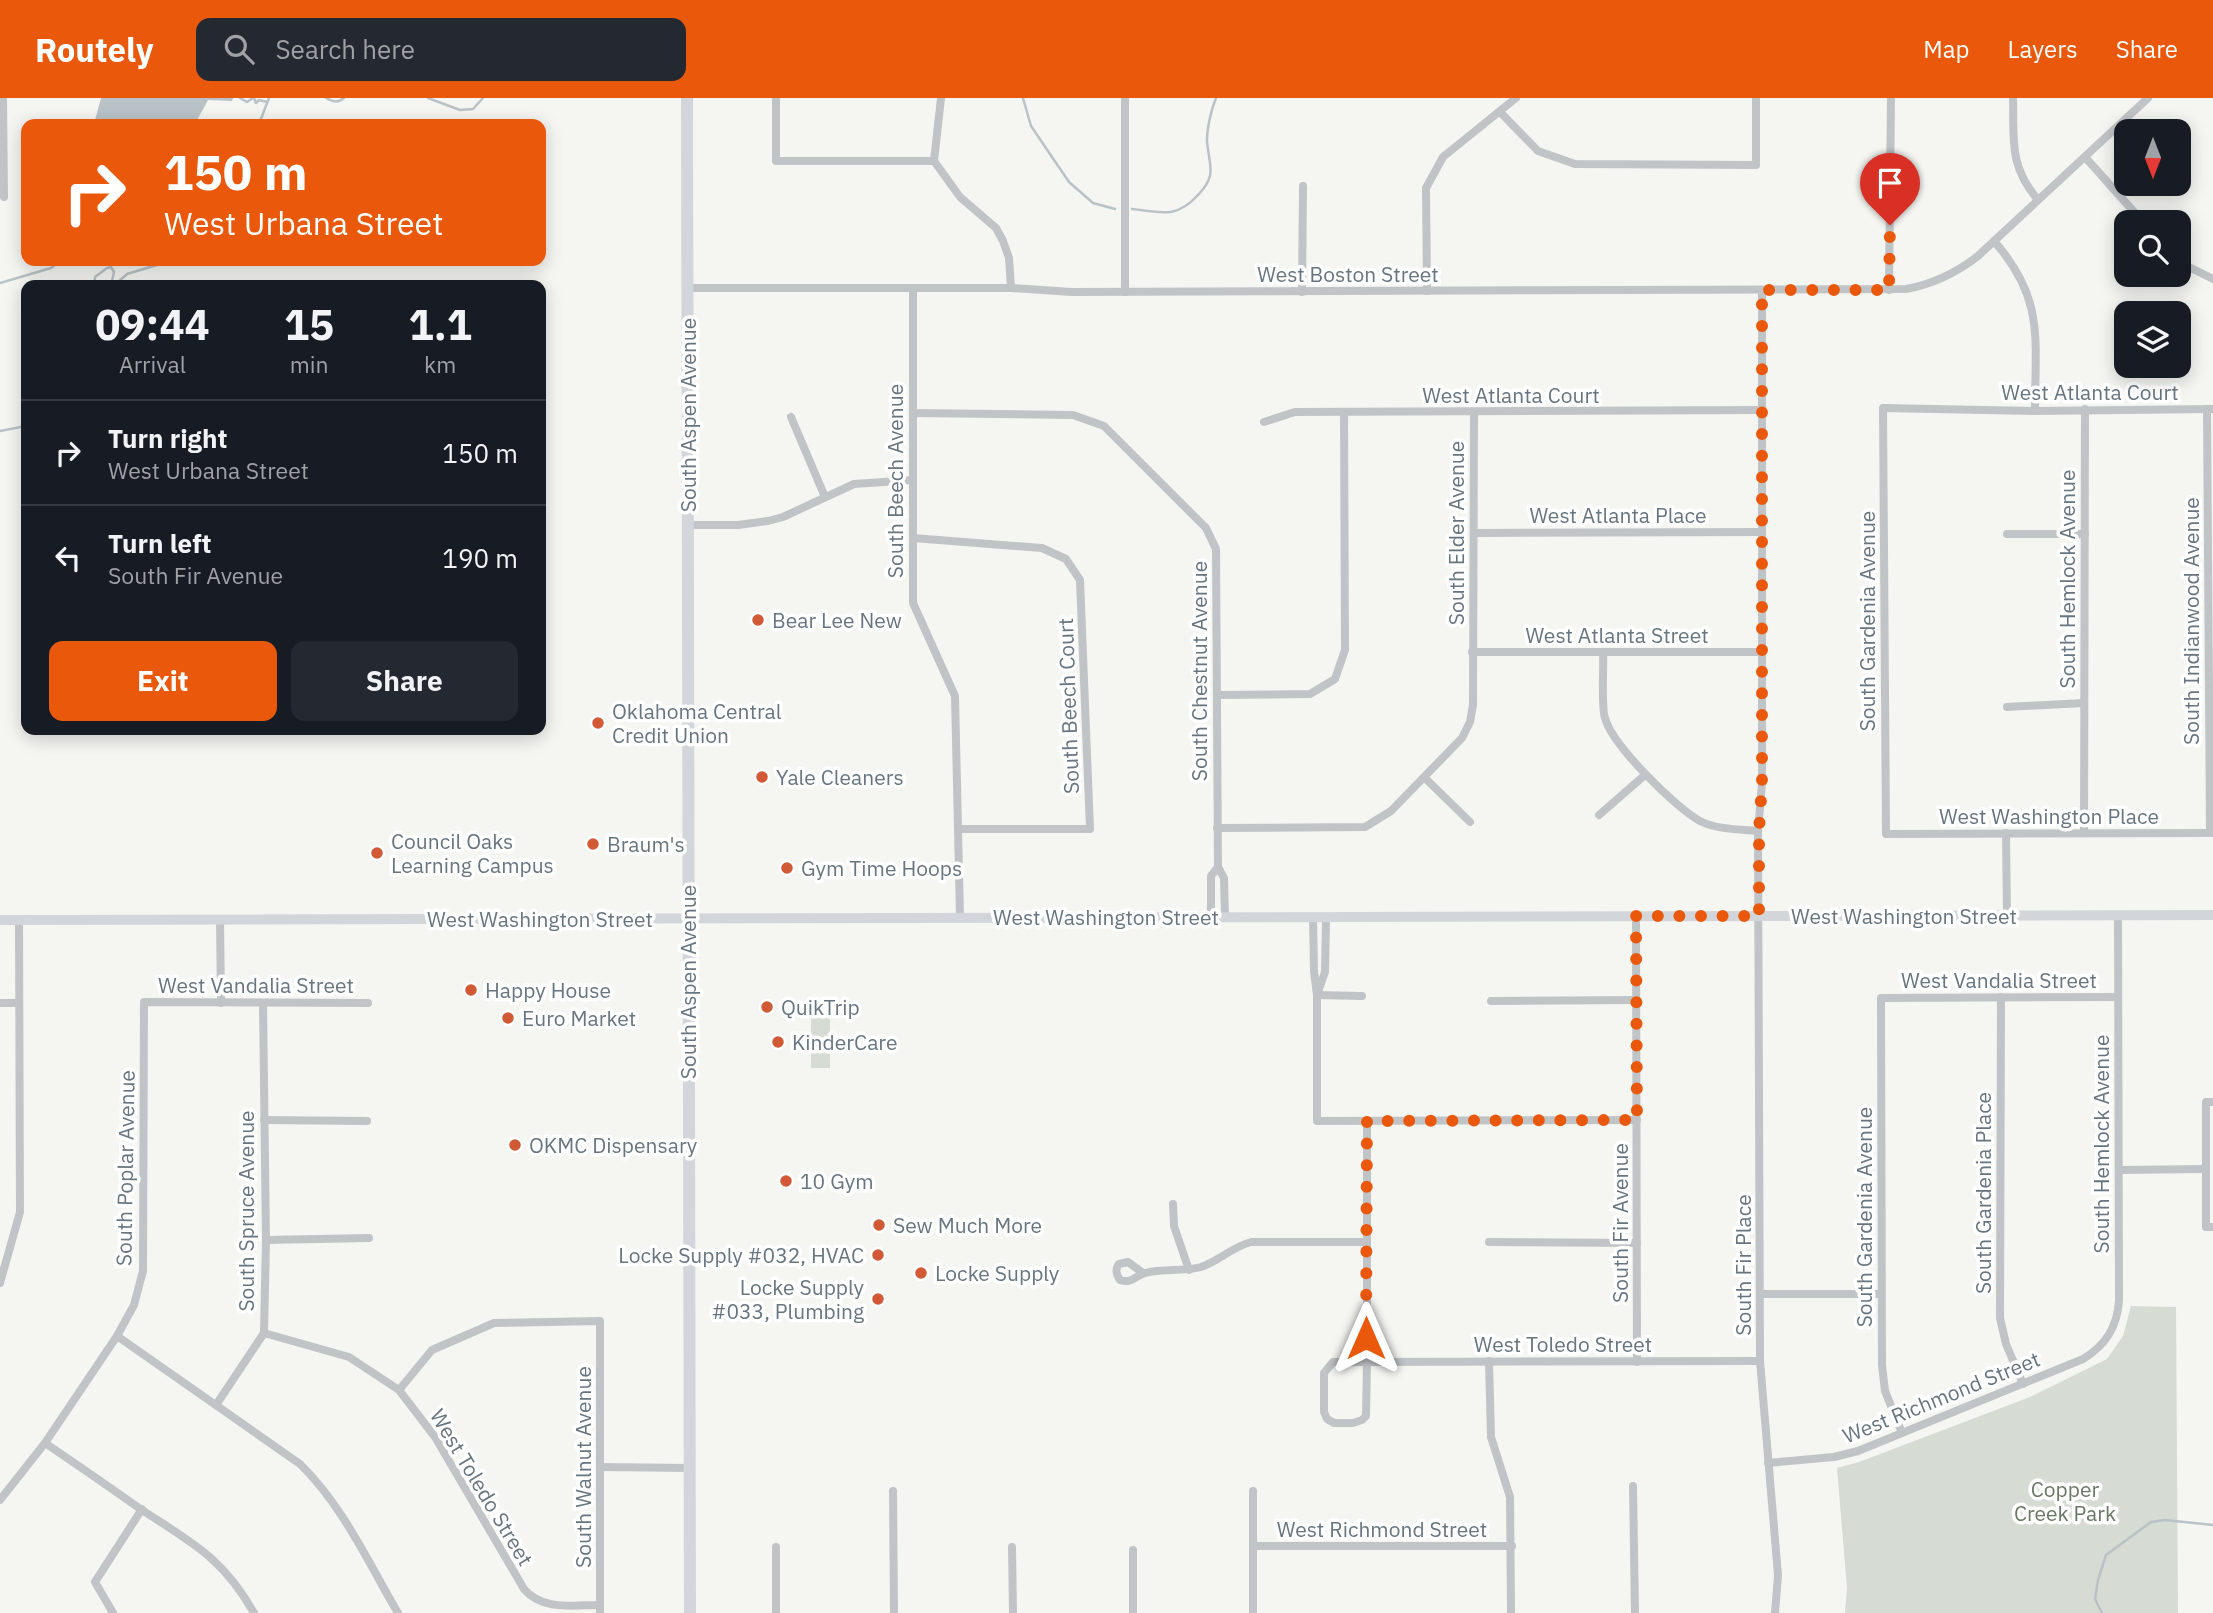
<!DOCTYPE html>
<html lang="en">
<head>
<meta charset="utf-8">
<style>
	:root { --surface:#171b24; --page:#242831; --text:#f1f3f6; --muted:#9ea1a6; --line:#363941; --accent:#ea580c }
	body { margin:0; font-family:"IBM Plex Sans",sans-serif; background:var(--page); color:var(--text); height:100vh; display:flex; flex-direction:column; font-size:26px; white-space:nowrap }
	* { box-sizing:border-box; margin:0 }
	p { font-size:23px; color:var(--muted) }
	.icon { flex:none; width:38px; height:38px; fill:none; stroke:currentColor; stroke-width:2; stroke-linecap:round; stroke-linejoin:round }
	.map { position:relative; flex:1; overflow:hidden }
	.drawer { position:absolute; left:21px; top:182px; width:525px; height:455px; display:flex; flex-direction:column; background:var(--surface); border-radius:14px; box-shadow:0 4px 18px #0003 }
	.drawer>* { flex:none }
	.banner { position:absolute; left:21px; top:21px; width:525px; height:147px; border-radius:14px; box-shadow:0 4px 18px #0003; background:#ea580c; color:#fff; overflow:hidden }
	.needle { width:46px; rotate:180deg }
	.tools { position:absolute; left:2114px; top:21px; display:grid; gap:14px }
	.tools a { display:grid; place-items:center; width:77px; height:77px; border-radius:14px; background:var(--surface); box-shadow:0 4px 18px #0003; font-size:35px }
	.pin { position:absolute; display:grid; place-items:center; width:60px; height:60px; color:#fff; margin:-72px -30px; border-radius:50% 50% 50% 0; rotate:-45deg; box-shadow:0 0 7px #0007 }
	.pin .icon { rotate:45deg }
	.me { position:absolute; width:77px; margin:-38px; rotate:0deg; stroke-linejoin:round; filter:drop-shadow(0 0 5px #0008) }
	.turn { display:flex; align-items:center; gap:24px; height:147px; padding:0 28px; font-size:32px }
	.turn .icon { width:91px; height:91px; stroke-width:2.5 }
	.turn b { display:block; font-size:49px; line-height:60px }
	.eta { display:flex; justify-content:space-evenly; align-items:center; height:119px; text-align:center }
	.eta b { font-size:42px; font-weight:700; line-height:49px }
	.cta { display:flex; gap:14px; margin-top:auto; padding:14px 28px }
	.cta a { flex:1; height:80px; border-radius:14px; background:var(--accent); color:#fff; font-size:28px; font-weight:700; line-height:80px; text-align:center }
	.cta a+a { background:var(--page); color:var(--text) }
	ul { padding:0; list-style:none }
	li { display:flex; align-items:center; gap:21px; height:105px; padding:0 28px; border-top:2px solid var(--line) }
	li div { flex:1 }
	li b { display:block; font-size:26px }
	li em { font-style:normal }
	header { display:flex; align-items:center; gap:42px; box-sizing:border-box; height:98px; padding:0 35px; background:var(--accent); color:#fff }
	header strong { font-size:33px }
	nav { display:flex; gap:38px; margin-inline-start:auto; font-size:24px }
	.search { width:490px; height:63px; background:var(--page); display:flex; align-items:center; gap:18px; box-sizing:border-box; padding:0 24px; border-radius:14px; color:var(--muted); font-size:26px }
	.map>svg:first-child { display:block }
	.green { fill:#d6dcd3 }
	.water { fill:#b9c3c7 }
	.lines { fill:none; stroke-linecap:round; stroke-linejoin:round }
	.stream { stroke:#b9c3c7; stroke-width:2.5 }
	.street { stroke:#c1c4c7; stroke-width:8 }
	.secondary { stroke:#d2d6da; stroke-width:10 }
	.primary { stroke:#d2d6da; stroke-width:12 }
	.route { stroke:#ea580c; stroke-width:12; stroke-dasharray:0 21.6 }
	.poi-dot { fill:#d25935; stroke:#fff; stroke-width:2.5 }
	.labels { text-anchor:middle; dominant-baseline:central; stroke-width:7; stroke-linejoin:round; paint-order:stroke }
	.street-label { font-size:21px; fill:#677580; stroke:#fff }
	.poi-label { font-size:21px; fill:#677580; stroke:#fff; text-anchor:start }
	.park-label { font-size:21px; fill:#697865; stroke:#fff }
</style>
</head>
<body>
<header>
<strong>Routely</strong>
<div class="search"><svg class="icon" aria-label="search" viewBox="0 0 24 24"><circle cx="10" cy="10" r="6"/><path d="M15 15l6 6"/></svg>Search here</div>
<nav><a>Map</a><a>Layers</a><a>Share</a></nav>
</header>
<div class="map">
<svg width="2213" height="1515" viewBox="0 0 2213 1515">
	<rect width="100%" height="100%" fill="#f5f5f2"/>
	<!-- green -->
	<g class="green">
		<rect x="811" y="918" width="19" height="52"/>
		<path d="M 2131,1208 L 2176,1209 L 2178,1515 L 1845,1515 L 1847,1490 L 1837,1370 L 1859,1364 L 2030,1299 L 2107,1261 L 2123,1238 Z"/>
	</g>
	<!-- water -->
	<path class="water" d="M 101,0 L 233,0 L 232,3 L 208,2 L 195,26 L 94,26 Z"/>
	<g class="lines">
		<!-- stream -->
		<g class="stream">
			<path d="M 240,0 L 247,4 L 253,0"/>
			<path d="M 254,0 L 256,5 L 259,2 L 267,4"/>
			<path d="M 326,0 C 333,4 338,5 344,0"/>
			<path d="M 428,0 L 460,12 L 473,11 L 483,0"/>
			<path d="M 1023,0 L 1031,28 L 1069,84 L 1093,105 L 1115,111"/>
			<path d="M 259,26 L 269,0"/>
			<path d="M 1132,111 C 1160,114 1176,121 1197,98 C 1218,77 1209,68 1207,43 C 1207,30 1211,12 1216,0"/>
			<path d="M 0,185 L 51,170 L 60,163"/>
			<path d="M 94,187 L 95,179 L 107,170 L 111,169 L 114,174 L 112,183 L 118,184 L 127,176 L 170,163"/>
			<path d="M 0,333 L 26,328"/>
			<path d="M 2102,1515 L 2095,1501 L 2098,1482 L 2106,1457 L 2151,1424 L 2165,1422 L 2213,1427"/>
		</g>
		<!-- street -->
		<g class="street">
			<path d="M 3,0 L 4,99"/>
			<path d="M 776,0 L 776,63 L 934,63"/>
			<path d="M 941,0 L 934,63 L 960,99 L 996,130 L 1003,143 L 1009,160 L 1011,190"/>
			<path d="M 1125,0 L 1125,194"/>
			<path d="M 2013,0 C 2014,43 2009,68 2038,102"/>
			<path d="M 1500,14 L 1538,53 L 1575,66 L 1756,67 L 1756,0"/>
			<path d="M 2085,59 L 2143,124"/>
			<path d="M 1994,143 C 2045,201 2035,241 2035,313"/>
			<path d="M 2179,164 L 2213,181"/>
			<path d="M 687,190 L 1011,190 L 1072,194 L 1906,191 C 1934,186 1956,175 1978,158 L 2148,0"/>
			<path d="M 913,190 L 913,505 L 955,598 L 960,819"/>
			<path d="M 1762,192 L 1762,685 L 1758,733 L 1760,1263 L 1776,1453 L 1778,1477 L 1775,1515"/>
			<path d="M 1889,192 L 1891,0"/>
			<path d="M 1427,193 L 1426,90 L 1443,59 L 1516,0"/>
			<path d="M 1302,194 L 1303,88"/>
			<path d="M 2207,311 L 2210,735"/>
			<path d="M 2213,311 L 2035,313 L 1883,310 L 1886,736 L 2213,735"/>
			<path d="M 913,315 L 1073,317 L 1104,328 L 1206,430 L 1216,451 L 1218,769 L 1224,780 L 1225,819"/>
			<path d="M 791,319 L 825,399"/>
			<path d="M 1264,324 L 1295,314 L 1761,312"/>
			<path d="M 688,427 L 738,427 L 768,423 L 783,419 L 854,386 L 913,382"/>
			<path d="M 1475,435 L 1761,434"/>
			<path d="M 2007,436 L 2085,436"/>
			<path d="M 913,440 L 1042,450 L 1066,461 L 1080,482 L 1090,731 L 960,731"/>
			<path d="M 1472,554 L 1761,554"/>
			<path d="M 1603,555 C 1604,570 1601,608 1605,620 C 1612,647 1676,710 1700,723 C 1718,732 1739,731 1758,733"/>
			<path d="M 1218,597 L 1310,596 L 1335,581 L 1345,552 L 1344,314"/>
			<path d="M 2007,609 L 2084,605"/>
			<path d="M 1425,680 L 1470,724"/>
			<path d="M 1599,717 L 1645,677"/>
			<path d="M 1217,730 L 1365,729 L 1391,713 L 1462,640 L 1470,624 L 1473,607 L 1474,315"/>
			<path d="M 2006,735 L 2007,818"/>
			<path d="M 2084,735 L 2085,311"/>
			<path d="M 1636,818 L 1637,1264"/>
			<path d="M 1211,819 L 1211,778 L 1218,769"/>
			<path d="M 1313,819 L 1314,873 L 1317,897 L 1317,1023 L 1637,1022"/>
			<path d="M 220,822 L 221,905"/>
			<path d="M 1318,894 L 1325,874 L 1326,819"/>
			<path d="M 1317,897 L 1362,898"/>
			<path d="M 2001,899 L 2000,1220 L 2006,1246 L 2023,1286"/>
			<path d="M 1491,903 L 1636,902"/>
			<path d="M 0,905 L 19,905"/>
			<path d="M 2213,1004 L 2206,1004 L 2206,1129 L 2213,1129"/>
			<path d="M 264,1022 L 367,1023"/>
			<path d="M 1367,1023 L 1367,1264 L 1760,1263"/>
			<path d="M 2119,1072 L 2206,1071"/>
			<path d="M 1173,1106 L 1174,1128 L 1189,1172"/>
			<path d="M 266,1142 L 369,1140"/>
			<path d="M 1489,1144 L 1637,1145"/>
			<path d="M 1143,1175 L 1128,1164 L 1119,1166 C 1115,1171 1116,1177 1120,1182 C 1132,1186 1135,1178 1145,1175 C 1163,1170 1183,1174 1201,1169 C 1219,1163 1232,1149 1251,1144 L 1366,1144"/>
			<path d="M 0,1185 L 20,1114 L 19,822"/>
			<path d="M 1760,1196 L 1881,1196"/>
			<path d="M 264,1235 L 349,1259 L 399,1292 L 435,1339 L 524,1491 C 542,1513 574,1507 600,1507"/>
			<path d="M 117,1238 L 300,1366 C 343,1408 368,1464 398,1515"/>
			<path d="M 1489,1263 L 1491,1339 L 1510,1399 L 1511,1515"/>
			<path d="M 1333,1264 L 1367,1264 L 1366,1318 L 1362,1322 L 1353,1325 L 1334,1325 L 1327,1321 L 1324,1314 L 1324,1275 Z"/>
			<path d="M 399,1292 L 432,1252 L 494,1225 L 600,1223 L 600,1515"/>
			<path d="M 216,1307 L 264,1235 L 266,1142 L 263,905"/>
			<path d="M 1902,1335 L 1885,1293 L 1882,1267 L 1881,900 L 2118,899"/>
			<path d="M 45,1345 C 76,1366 108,1388 139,1410 C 190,1444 222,1458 254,1515"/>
			<path d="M 1768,1365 L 1834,1359 L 1858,1353 L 2083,1261 C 2106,1247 2117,1229 2119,1203 L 2118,817"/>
			<path d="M 600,1369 L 690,1370"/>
			<path d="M 1633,1388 L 1635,1515"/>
			<path d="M 893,1393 L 894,1515"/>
			<path d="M 1253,1393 L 1253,1515"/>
			<path d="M 0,1402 L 45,1345 L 117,1238 L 134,1207 L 143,1173 L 144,904 L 368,905"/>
			<path d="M 1253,1448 L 1512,1448"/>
			<path d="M 776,1449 L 776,1515"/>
			<path d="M 1012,1449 L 1013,1515"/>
			<path d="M 1133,1452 L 1133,1515"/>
			<path d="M 113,1515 L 95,1484 L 142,1411"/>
		</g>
		<!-- secondary -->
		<path class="secondary" d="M 0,822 L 2213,817"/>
		<!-- primary -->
		<path class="primary" d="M 687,0 L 690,1515"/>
	</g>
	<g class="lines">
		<!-- route -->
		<path class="route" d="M 1366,1240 L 1367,1023 L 1637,1022 L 1636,818 L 1759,818 L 1759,733 L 1762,685 L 1762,192 L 1889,192 L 1890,127"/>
	</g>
	<!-- markers -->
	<g class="poi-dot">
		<circle cx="758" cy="522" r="7"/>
		<circle cx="598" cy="625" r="7"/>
		<circle cx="762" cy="679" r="7"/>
		<circle cx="593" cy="746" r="7"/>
		<circle cx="377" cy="755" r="7"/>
		<circle cx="787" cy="770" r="7"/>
		<circle cx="471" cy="892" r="7"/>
		<circle cx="767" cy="909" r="7"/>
		<circle cx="508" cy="920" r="7"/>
		<circle cx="778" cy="944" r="7"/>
		<circle cx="515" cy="1047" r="7"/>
		<circle cx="786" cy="1083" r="7"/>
		<circle cx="879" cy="1127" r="7"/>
		<circle cx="878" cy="1157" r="7"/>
		<circle cx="921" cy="1175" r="7"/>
		<circle cx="878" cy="1201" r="7"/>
	</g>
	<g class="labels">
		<!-- street labels -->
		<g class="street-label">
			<text x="1348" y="176">West Boston Street</text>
			<text x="2090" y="294">West Atlanta Court</text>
			<text x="1511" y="297">West Atlanta Court</text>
			<text transform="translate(688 317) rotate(-90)">South Aspen Avenue</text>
			<text transform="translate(895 383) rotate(-90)">South Beech Avenue</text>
			<text x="1618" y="417">West Atlanta Place</text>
			<text transform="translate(1456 435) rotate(-90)">South Elder Avenue</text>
			<text transform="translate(2067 481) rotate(-90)">South Hemlock Avenue</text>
			<text transform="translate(1867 523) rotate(-90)">South Gardenia Avenue</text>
			<text transform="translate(2191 523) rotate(-90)">South Indianwood Avenue</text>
			<text x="1617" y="537">West Atlanta Street</text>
			<text transform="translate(1199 573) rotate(-90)">South Chestnut Avenue</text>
			<text transform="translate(1068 608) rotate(-92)">South Beech Court</text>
			<text x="2049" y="718">West Washington Place</text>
			<text x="1904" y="818">West Washington Street</text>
			<text x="1106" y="819">West Washington Street</text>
			<text x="540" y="821">West Washington Street</text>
			<text x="1999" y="882">West Vandalia Street</text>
			<text transform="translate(688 884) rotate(-90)">South Aspen Avenue</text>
			<text x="256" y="887">West Vandalia Street</text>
			<text transform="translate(2101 1046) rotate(-90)">South Hemlock Avenue</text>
			<text transform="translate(125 1070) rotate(-89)">South Poplar Avenue</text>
			<text transform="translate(1983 1095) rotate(-90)">South Gardenia Place</text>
			<text transform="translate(246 1113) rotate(-90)">South Spruce Avenue</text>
			<text transform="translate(1864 1119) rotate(-90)">South Gardenia Avenue</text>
			<text transform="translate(1620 1125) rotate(-90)">South Fir Avenue</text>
			<text transform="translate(1743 1167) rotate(-90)">South Fir Place</text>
			<text x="1563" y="1246">West Toledo Street</text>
			<text transform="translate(1941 1299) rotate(-22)">West Richmond Street</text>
			<text transform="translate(583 1369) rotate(-90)">South Walnut Avenue</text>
			<text transform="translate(482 1389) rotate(59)">West Toledo Street</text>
			<text x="1382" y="1431">West Richmond Street</text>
		</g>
		<!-- poi labels -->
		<g class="poi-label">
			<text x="772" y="522">Bear Lee New</text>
			<text x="612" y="613">Oklahoma Central<tspan x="612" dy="24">Credit Union</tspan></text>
			<text x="776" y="679">Yale Cleaners</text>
			<text x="391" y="743">Council Oaks<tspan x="391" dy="24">Learning Campus</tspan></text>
			<text x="607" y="746">Braum's</text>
			<text x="801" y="770">Gym Time Hoops</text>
			<text x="485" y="892">Happy House</text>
			<text x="781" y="909">QuikTrip</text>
			<text x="522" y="920">Euro Market</text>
			<text x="792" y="944">KinderCare</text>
			<text x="529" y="1047">OKMC Dispensary</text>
			<text x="800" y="1083">10 Gym</text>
			<text x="893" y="1127">Sew Much More</text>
			<text x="864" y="1157" text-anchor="end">Locke Supply #032, HVAC</text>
			<text x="935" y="1175">Locke Supply</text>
			<text x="864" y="1189" text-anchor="end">Locke Supply<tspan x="864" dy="24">#033, Plumbing</tspan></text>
		</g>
		<!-- park labels -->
		<g class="park-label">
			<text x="2065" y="1391">Copper<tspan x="2065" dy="24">Creek Park</tspan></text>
		</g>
	</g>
</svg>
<div class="tools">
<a><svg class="needle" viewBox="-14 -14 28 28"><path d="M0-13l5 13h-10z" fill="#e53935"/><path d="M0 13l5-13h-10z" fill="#9ea1a6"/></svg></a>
<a><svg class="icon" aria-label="search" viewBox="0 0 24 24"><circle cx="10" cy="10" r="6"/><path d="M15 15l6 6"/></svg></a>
<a><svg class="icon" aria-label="layers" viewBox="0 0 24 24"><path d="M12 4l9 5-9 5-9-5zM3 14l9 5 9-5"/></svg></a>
</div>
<div class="pin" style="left:1890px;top:127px;background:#d93025"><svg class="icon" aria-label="arrive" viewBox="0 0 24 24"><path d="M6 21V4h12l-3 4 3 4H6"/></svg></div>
<svg class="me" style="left:1366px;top:1240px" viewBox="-20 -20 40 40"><path d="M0-17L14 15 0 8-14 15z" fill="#ea580c" stroke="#fff" stroke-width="4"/></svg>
<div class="banner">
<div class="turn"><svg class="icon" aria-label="right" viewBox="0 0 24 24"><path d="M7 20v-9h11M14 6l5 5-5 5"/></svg><div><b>150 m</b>West Urbana Street</div></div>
</div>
<section class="drawer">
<div class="eta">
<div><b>09:44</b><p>Arrival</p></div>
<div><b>15</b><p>min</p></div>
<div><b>1.1</b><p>km</p></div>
</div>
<ul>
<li><svg class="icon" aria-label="right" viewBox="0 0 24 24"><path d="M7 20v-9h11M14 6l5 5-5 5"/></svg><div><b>Turn right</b><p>West Urbana Street</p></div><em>150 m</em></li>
<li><svg class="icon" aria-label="left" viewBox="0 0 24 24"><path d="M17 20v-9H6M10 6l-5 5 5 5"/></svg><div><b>Turn left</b><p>South Fir Avenue</p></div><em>190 m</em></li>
</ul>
<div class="cta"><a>Exit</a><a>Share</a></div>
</section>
</div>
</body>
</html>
